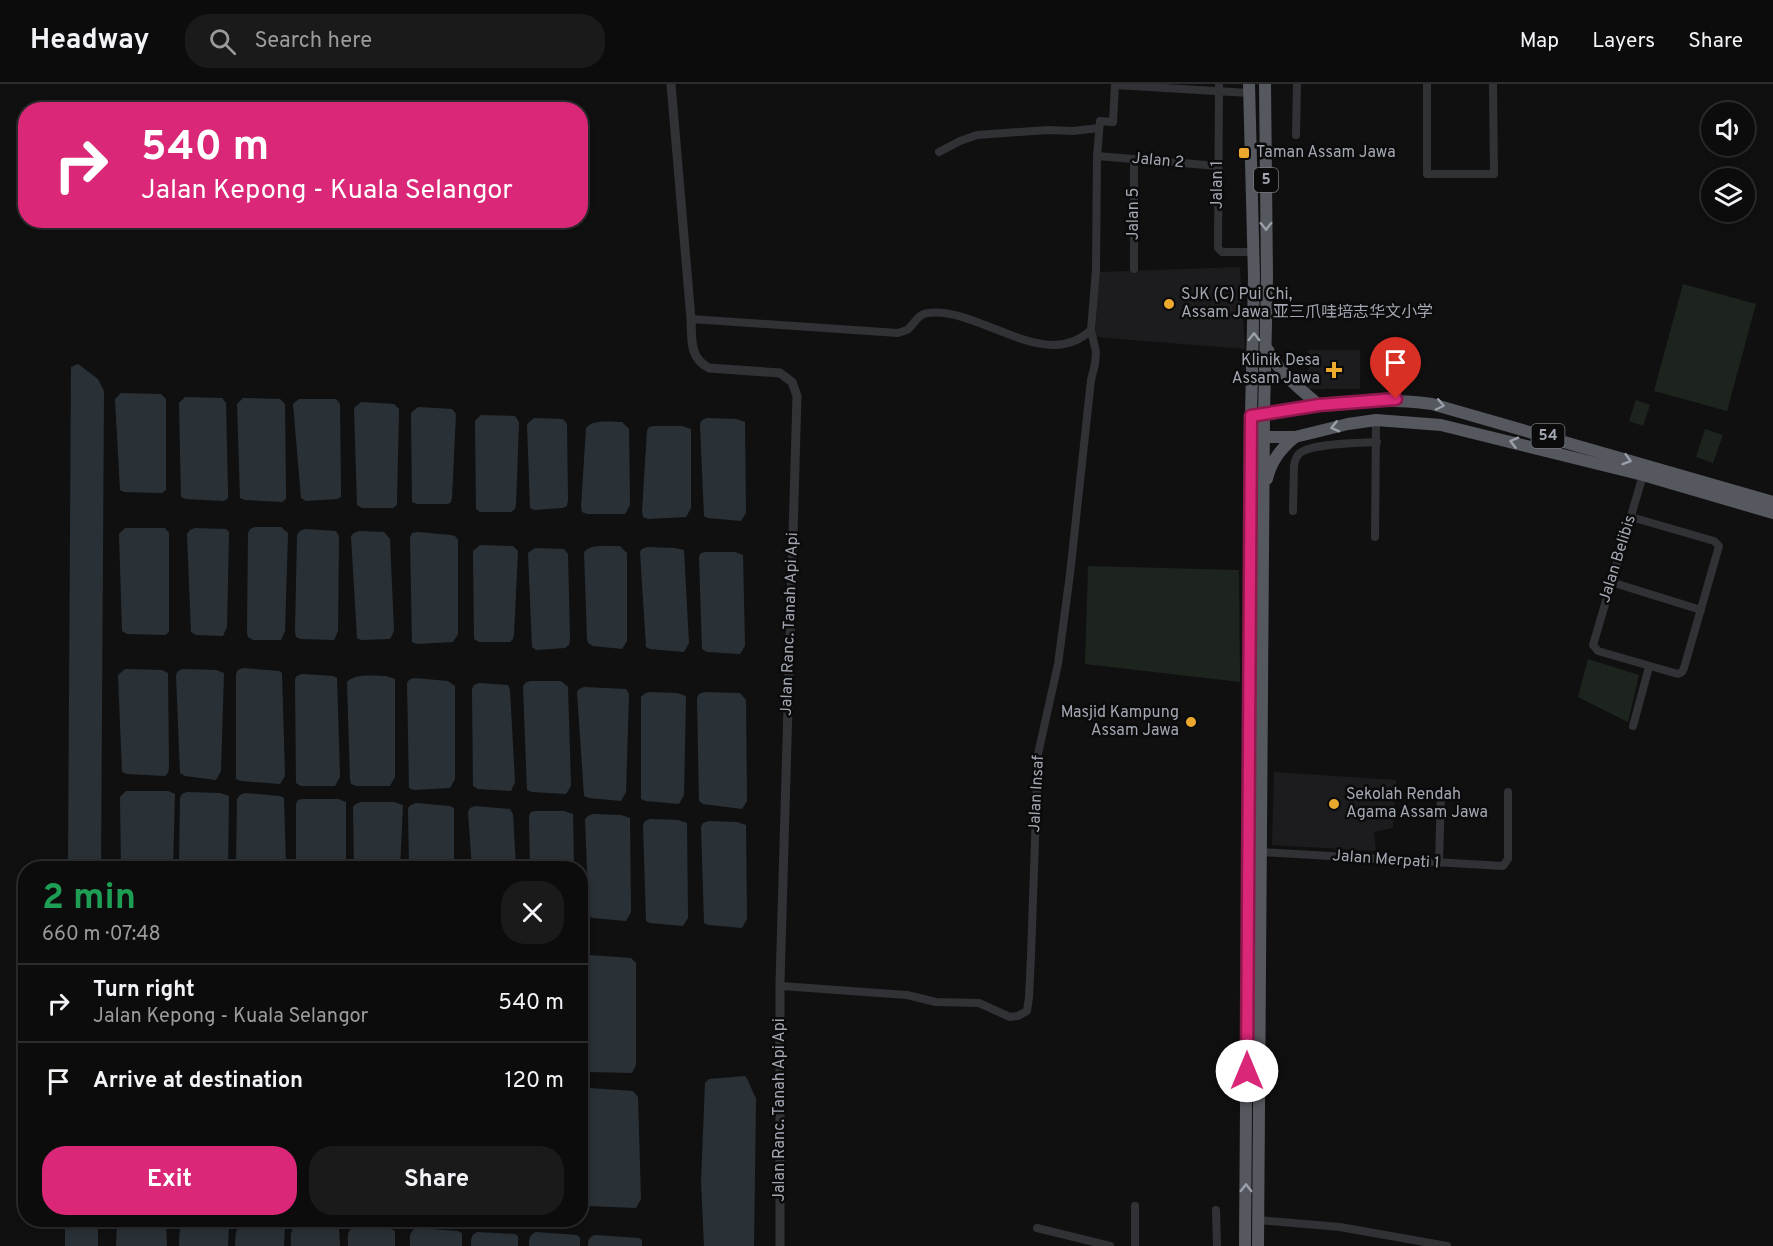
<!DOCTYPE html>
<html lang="en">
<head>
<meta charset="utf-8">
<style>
	:root { --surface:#0c0c0d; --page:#1a1a1b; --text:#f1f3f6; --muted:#9a9b9d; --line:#2c2c2e; --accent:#db2777 }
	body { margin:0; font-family:Overpass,"Noto Sans SC",sans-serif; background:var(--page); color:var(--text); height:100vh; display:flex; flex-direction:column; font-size:22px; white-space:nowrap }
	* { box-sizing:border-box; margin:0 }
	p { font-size:20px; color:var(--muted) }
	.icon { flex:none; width:33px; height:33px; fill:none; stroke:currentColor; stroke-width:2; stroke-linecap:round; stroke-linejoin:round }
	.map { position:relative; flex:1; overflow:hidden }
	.sheet { position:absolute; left:18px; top:777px; width:570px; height:366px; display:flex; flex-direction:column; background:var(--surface); border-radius:24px; box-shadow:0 3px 9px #0003,0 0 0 2px var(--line) }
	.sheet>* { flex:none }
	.hud { position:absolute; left:18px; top:18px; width:570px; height:126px; border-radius:24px; box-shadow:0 3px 9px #0003,0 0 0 2px var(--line); background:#db2777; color:#fff; overflow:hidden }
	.controls { position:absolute; left:1701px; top:18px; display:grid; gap:12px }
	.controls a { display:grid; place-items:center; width:54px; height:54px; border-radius:50%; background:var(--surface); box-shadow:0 3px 9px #0003,0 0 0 2px var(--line); font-size:30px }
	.pin { position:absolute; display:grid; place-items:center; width:51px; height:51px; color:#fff; margin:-62px -26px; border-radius:50% 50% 50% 0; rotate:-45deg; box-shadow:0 0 6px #0007 }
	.pin .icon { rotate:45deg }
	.me { position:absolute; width:66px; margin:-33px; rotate:0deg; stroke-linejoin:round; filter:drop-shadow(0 0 4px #0008) }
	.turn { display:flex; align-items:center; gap:21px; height:126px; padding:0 24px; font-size:27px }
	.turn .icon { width:78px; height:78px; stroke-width:2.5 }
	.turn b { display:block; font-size:42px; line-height:51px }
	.round { display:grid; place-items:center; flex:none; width:63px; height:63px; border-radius:24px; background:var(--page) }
	.overview { display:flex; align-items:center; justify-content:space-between; height:102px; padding:0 24px }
	h1 { font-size:36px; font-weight:700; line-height:45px; color:#1e9e55 }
	.primary-button { display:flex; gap:12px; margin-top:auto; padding:12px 24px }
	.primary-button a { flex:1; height:69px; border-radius:24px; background:var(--accent); color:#fff; font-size:24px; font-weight:700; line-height:69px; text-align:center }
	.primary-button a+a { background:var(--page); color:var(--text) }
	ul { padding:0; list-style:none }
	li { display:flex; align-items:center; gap:18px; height:78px; padding:0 24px; border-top:2px solid var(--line) }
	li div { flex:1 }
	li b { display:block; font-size:22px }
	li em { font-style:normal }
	header { display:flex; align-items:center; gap:36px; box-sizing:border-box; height:84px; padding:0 30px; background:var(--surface); border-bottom:2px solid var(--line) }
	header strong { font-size:28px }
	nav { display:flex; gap:33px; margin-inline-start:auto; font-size:21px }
	.search { width:420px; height:54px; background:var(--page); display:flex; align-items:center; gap:15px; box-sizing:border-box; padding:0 21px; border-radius:24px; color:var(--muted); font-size:22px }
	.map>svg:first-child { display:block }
	.built { fill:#1c1c1e }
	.green { fill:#1d241d }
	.water { fill:#293137 }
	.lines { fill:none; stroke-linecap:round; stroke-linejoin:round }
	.minor { stroke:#313236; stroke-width:8 }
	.tertiary { stroke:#313236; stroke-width:9 }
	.trunk { stroke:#55585e; stroke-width:12 }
	.oneway { stroke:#9a9faa }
	.route-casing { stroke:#8e194d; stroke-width:15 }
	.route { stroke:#db2777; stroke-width:10 }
	.poi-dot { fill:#eda92d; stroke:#0b0b0c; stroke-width:2 }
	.labels { text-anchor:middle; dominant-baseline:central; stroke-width:5; stroke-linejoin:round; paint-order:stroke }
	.shield { fill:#0b0b0c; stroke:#757880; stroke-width:1.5 }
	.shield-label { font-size:15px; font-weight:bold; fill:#a2a7b2 }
	.poi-label { font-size:16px; fill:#a2a7b2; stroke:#0b0b0c; text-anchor:start }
	.street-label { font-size:16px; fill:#a2a7b2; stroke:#0b0b0c }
</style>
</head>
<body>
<header>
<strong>Headway</strong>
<div class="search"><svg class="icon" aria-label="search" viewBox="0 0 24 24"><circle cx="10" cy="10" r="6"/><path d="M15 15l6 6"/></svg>Search here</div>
<nav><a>Map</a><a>Layers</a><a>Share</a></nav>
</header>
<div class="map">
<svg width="1773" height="1162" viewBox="0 0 1773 1162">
	<rect width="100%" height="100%" fill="#101011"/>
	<!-- built -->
	<g class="built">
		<path d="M 1240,183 L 1245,265 L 1095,253 L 1099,188 Z"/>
		<rect x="1308" y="266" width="52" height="39"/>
		<path d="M 1274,688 L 1396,696 L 1393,744 L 1374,748 L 1376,767 L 1272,761 Z"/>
	</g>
	<!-- green -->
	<g class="green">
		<path d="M 1683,200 L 1756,220 L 1727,327 L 1654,307 Z"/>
		<path d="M 1636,316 L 1650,321 L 1643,342 L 1629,337 Z"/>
		<path d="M 1705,345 L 1723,351 L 1713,379 L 1696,373 Z"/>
		<path d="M 1088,482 L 1239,486 L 1240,598 L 1085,580 Z"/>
		<path d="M 1588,575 L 1639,591 L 1628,638 L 1578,613 Z"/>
	</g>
	<!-- water -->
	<g class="water">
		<path d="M 78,280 L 98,295 L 104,307 L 101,784 L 68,784 L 71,283 Z"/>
		<path d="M 121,309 L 161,310 L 166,315 L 166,406 L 162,409 L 124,408 L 120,406 L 115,315 Z"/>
		<path d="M 185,313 L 222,314 L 226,319 L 228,409 L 228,414 L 224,417 L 186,415 L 181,413 L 179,319 Z"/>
		<path d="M 243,314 L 280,315 L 285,320 L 286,410 L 286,415 L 282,418 L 245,416 L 240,414 L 237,320 Z"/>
		<path d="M 299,315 L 336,315 L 340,320 L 341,407 L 341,413 L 337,415 L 306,417 L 301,414 L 293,320 Z"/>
		<path d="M 361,318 L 394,320 L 399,325 L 397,416 L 397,421 L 393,424 L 362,424 L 357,421 L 354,324 Z"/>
		<path d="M 418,323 L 452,325 L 456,330 L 452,413 L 451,418 L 448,420 L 417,420 L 412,418 L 411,329 Z"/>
		<path d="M 481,331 L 515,332 L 519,338 L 516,420 L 515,425 L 511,428 L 480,428 L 476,425 L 475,337 Z"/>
		<path d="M 534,334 L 563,335 L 567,340 L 568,416 L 567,422 L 563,424 L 534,426 L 530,424 L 527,340 Z"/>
		<path d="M 707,334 L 736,335 L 745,338 L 746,429 L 741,437 L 708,434 L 704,432 L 700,340 L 702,336 Z"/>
		<path d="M 622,338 L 629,345 L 630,421 L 625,430 L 587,430 L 582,428 L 581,423 L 586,344 C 593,335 611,338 622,338 Z"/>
		<path d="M 654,342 L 682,342 L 691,345 L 691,424 L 686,433 L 648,435 L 643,433 L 642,428 L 647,347 L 649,343 Z"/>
		<path d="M 255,443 L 281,443 L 288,449 L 285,547 L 281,556 L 253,556 L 248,553 L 247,549 L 248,449 L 250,445 Z"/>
		<path d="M 125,444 L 165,444 L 169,449 L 169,548 L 165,551 L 127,550 L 122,547 L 119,450 Z"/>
		<path d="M 195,444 L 226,445 L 229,448 L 227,543 L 223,552 L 196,551 L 191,548 L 187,450 L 190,446 Z"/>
		<path d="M 305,445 L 336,447 L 339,452 L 338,547 L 334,556 L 301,555 L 296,553 L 295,548 L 297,451 L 300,447 Z"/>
		<path d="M 359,447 L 384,448 L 390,455 L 394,547 L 390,555 L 361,556 L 357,554 L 351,452 L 354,449 Z"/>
		<path d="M 417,448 L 451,451 L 455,452 L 458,456 L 458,550 L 453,558 L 417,560 L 412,558 L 410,453 L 412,449 Z"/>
		<path d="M 480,461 L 513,462 L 518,467 L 514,550 L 513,555 L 510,558 L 479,558 L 474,555 L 473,467 Z"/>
		<path d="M 620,462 L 627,469 L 627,557 L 622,565 L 593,562 L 588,559 L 587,554 L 584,468 C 592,459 609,463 620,462 Z"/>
		<path d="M 647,463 L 675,464 L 684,466 L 689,559 L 684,568 L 650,565 L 646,563 L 640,468 L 642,465 Z"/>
		<path d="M 535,464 L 564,465 L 568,470 L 570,556 L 569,561 L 565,564 L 536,566 L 532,563 L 528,469 Z"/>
		<path d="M 706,468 L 735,468 L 743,471 L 745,562 L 740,570 L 707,568 L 702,565 L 699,473 L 701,469 Z"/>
		<path d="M 243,584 L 279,587 L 282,589 L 285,692 L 280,700 L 241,697 L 236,695 L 236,590 L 238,586 Z"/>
		<path d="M 125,585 L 162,586 L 168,589 L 169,684 L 168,689 L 165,692 L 127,690 L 122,688 L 118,591 Z"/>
		<path d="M 183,585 L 216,586 L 224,589 L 221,687 L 216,696 L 185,692 L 180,689 L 176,591 L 178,587 Z"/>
		<path d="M 302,590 L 333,592 L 337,594 L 340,693 L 335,702 L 301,702 L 296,699 L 295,595 L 297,592 Z"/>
		<path d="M 386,592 L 395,595 L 395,693 L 390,702 L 356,702 L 351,700 L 350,695 L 347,598 C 355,589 374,592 386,592 Z"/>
		<path d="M 414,594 L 448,597 L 455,602 L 455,695 L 450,704 L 414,706 L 409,704 L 407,599 L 409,596 Z"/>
		<path d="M 530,597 L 561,597 L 568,603 L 571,702 L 566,710 L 532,708 L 527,706 L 523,603 L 525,599 Z"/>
		<path d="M 479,599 L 508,601 L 510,606 L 515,698 L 511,707 L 478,705 L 473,702 L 472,605 L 474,601 Z"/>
		<path d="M 584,603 L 626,605 L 629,610 L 626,708 L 621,717 L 589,714 L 584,712 L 577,608 L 579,605 Z"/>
		<path d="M 649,608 L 677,609 L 686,612 L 684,711 L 679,720 L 646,717 L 641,715 L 641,613 L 644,610 Z"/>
		<path d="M 704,608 L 740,609 L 746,616 L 747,717 L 742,725 L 703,720 L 699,717 L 697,614 L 699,610 Z"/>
		<path d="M 126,707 L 168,707 L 175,710 L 173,784 L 121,784 L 120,713 Z"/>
		<path d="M 187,708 L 220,709 L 229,712 L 228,784 L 179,784 L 180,714 L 182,710 Z"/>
		<path d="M 245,709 L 280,712 L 284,714 L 286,784 L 236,784 L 237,715 L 240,711 Z"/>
		<path d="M 303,715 L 338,715 L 346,718 L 346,784 L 296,784 L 296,720 L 298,716 Z"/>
		<path d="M 361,718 L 394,718 L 403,721 L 400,784 L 354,784 L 353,723 L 356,720 Z"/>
		<path d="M 416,719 L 450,722 L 454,724 L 454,784 L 409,784 L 408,724 L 411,721 Z"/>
		<path d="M 475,722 L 510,725 L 513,730 L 516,784 L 472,784 L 468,728 L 470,724 Z"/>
		<path d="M 536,727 L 564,727 L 573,730 L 574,784 L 530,784 L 529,732 L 531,728 Z"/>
		<path d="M 593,730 L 621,731 L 630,734 L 631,828 L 626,837 L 593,834 L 589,832 L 585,735 L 588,732 Z"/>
		<path d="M 650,735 L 678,736 L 687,739 L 688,834 L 683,842 L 650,839 L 646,837 L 643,741 L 645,737 Z"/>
		<path d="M 709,737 L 737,738 L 746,741 L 747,835 L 742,844 L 709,841 L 704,839 L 701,743 L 703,739 Z"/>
		<path d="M 589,871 L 631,874 L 636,879 L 636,981 L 632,989 L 588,988 L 583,986 L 582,876 L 584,872 Z"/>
		<path d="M 745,992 C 750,998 751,1006 756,1014 L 754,1162 L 704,1162 L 701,1097 L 705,999 L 709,995 Z"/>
		<path d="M 590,1004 L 633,1007 L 638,1013 L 641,1115 L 636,1124 L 589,1122 L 584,1120 L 582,1010 L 585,1006 Z"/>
		<rect x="65" y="1136" width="33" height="26"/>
		<path d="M 145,1136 L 162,1137 L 166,1139 L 167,1162 L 116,1162 L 117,1141 L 120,1137 Z"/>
		<path d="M 187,1138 L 225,1139 L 229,1142 L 228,1162 L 179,1162 C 180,1153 177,1142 187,1138 Z"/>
		<path d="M 244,1139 L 281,1140 L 285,1142 L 284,1162 L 235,1162 C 236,1153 234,1143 244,1139 Z"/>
		<path d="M 299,1139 L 335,1142 L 339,1144 L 340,1162 L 291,1162 C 291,1153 289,1143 299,1139 Z"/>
		<path d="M 355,1142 L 391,1145 L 395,1147 L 395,1162 L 348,1162 C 348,1153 346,1146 355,1142 Z"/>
		<path d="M 417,1144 L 458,1147 L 462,1149 L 462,1162 L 410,1162 C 410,1154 408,1147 417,1144 Z"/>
		<path d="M 478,1148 L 515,1150 L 518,1152 L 518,1162 L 471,1162 C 471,1154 471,1150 478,1148 Z"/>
		<path d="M 536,1148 L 577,1151 L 580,1154 L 580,1162 L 529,1162 C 529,1155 529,1151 536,1148 Z"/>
		<path d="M 595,1151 L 639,1154 L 642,1156 L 642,1162 L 588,1162 C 588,1156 589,1153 595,1151 Z"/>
	</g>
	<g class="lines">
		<!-- minor -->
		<g class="minor">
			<path d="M 1219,0 L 1218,164 L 1222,168 L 1254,168"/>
			<path d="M 1427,0 L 1427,90 L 1494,90 L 1493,0"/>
			<path d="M 1296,51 L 1297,0"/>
			<path d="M 939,68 L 960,57 L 977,51 L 1048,46 L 1073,47 L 1099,44"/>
			<path d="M 1097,72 L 1218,82"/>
			<path d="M 1134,185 L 1134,75"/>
			<path d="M 691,235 L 898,249 C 901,248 904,247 907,246 C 915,240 917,230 928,229 C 979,222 1045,290 1091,246"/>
			<path d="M 1293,427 L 1294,381 C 1295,376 1296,372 1300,369 C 1312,359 1360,359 1377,358"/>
			<path d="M 1631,433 L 1714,457 L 1719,462 L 1684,584 L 1682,588 L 1678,590 L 1598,567 L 1593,561 L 1643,391"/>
			<path d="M 1375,453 L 1376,336"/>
			<path d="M 1611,498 L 1701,526"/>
			<path d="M 1633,642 L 1649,583"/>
			<path d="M 1261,768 L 1503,782 L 1508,775 L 1508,708"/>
			<path d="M 1439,779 L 1441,709"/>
			<path d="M 781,902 L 907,911 L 936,918 L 979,919 L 1010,933 L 1018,932 L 1027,927 L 1029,913 L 1031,872 L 1038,670 L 1058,580 L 1070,490 L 1091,296 L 1095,280 L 1096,268 L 1091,246 L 1096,186 L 1097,72 L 1100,37 L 1113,38 L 1115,1 L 1249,9"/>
			<path d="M 1216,1126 L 1217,1162"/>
			<path d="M 1258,1136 L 1340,1143 L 1447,1162"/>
			<path d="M 1037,1144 L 1110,1162"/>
			<path d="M 1135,1162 L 1135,1122"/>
		</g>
		<!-- tertiary -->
		<path class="tertiary" d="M 671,0 L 691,235 C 692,255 689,274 709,284 L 780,289 L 792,298 L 797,312 L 780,899 L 780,1162"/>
		<!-- trunk -->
		<g class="trunk">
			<path d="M 1268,266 C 1279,289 1300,305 1319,321"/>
			<path d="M 1258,332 C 1279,329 1299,324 1319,321 C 1357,316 1395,315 1432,320 L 1773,418"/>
			<path d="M 1256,353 L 1295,353 L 1348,340 L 1376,336 L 1441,341 L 1643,391 L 1773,429"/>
			<path d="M 1267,395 C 1271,377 1281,364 1295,353"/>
			<path d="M 1245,1162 L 1251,332 L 1254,193 L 1249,0"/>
			<path d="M 1258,1162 L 1264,331 L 1267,192 L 1265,0"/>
		</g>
	</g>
	<!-- one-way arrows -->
	<defs><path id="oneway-chevron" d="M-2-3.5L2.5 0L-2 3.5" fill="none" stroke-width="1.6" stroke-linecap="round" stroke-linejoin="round" transform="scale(1.5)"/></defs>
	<g class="oneway">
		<use href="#oneway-chevron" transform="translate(1266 142) rotate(89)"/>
		<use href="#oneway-chevron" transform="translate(1254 253) rotate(-89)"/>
		<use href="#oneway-chevron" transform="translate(1440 321) rotate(12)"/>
		<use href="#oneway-chevron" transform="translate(1335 343) rotate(166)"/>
		<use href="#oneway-chevron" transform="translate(1514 358) rotate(-166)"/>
		<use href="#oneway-chevron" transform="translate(1627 376) rotate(16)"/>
		<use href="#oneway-chevron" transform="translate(1246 1104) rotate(-90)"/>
	</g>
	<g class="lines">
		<!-- route casing -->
		<g class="route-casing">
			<path id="route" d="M 1247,987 L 1251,332 L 1319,321 L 1396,315"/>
		</g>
		<!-- route -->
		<use href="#route" class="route"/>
	</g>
	<!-- markers -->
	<g class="poi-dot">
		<rect x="1238" y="63" width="12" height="12" rx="3"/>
		<circle cx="1169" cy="220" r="6"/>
		<path d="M1331 277h6v6h6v6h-6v6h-6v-6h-6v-6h6z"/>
		<circle cx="1191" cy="638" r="6"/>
		<circle cx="1334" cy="720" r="6"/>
	</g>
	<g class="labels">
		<!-- shield labels -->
		<g class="shield">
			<rect x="1254" y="84" width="24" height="24" rx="4.5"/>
			<rect x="1531.5" y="340" width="33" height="24" rx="4.5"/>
		</g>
		<g class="shield-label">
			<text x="1266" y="96">5</text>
			<text x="1548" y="352">54</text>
		</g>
		<!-- poi labels -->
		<g class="poi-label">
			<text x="1256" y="69">Taman Assam Jawa</text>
			<text x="1181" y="211">SJK (C) Pui Chi,<tspan x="1181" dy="18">Assam Jawa 亚三爪哇培志华文小学</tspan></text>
			<text x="1320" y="277" text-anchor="end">Klinik Desa<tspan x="1320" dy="18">Assam Jawa</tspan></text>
			<text x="1179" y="629" text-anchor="end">Masjid Kampung<tspan x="1179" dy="18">Assam Jawa</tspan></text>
			<text x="1346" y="711">Sekolah Rendah<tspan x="1346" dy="18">Agama Assam Jawa</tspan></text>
		</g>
		<!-- street labels -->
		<g class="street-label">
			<text transform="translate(1158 77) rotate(5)">Jalan 2</text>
			<text transform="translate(1218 101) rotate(-90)">Jalan 1</text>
			<text transform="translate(1134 130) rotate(-90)">Jalan 5</text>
			<text transform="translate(1618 475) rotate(-73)">Jalan Belibis</text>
			<text transform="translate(790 540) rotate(-88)">Jalan Ranc. Tanah Api Api</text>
			<text transform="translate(1037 710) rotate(-87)">Jalan Insaf</text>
			<text transform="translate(1386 776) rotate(4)">Jalan Merpati 1</text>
			<text transform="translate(780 1026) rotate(-90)">Jalan Ranc. Tanah Api Api</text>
		</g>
	</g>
</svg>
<div class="controls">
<a><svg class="icon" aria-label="sound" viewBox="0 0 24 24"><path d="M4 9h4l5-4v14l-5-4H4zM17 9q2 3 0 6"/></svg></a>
<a><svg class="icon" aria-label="layers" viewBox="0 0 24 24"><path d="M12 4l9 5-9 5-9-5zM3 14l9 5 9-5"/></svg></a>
</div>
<div class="pin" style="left:1396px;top:315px;background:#d93025"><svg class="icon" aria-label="arrive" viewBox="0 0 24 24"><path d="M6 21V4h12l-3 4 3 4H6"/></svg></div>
<svg class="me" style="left:1247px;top:987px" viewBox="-20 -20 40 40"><circle r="19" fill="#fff"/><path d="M0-13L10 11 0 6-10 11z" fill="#db2777"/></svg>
<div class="hud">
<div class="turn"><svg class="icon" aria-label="right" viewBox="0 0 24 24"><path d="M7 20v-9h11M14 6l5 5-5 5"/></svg><div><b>540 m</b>Jalan Kepong - Kuala Selangor</div></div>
</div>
<section class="sheet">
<div class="overview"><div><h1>2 min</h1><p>660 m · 07:48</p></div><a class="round"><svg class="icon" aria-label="close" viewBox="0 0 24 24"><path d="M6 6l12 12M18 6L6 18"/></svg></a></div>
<ul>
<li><svg class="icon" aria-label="right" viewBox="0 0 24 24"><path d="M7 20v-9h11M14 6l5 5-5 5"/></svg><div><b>Turn right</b><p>Jalan Kepong - Kuala Selangor</p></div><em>540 m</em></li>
<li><svg class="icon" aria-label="arrive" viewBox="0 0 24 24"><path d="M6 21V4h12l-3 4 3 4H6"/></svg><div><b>Arrive at destination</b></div><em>120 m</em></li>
</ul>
<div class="primary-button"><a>Exit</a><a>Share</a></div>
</section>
</div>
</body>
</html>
